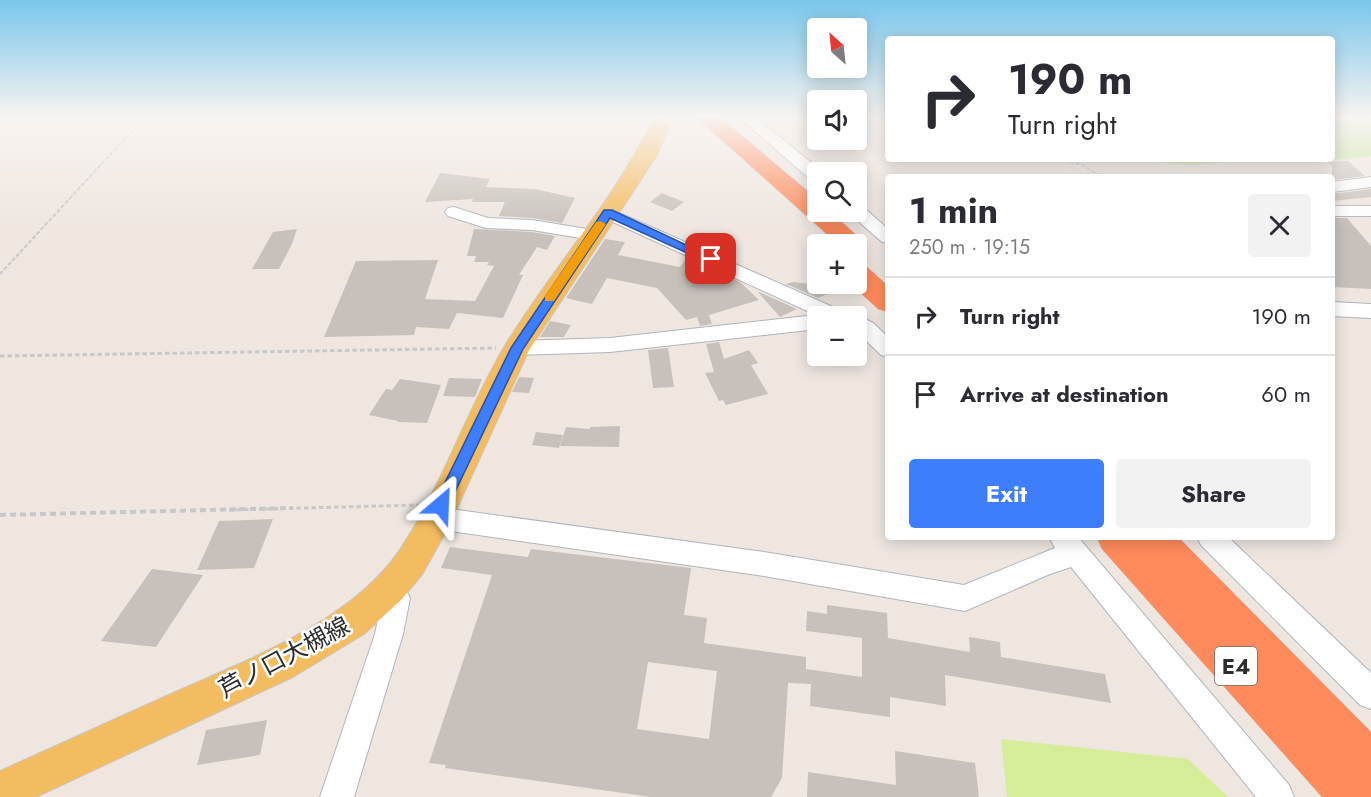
<!DOCTYPE html>
<html lang="en">
<head>
<meta charset="utf-8">
<style>
	:root { --surface:#fff; --page:#f2f2f3; --text:#2b2b33; --muted:#7c7c81; --line:#e1e1e2; --accent:#3e7efd }
	body { margin:0; font-family:Jost,"Noto Sans JP",sans-serif; background:var(--page); color:var(--text); height:100vh; display:flex; flex-direction:column; font-size:22px; white-space:nowrap }
	* { box-sizing:border-box; margin:0 }
	p { font-size:20px; color:var(--muted) }
	.icon { flex:none; width:33px; height:33px; fill:none; stroke:currentColor; stroke-width:2; stroke-linecap:round; stroke-linejoin:round }
	.map { position:relative; flex:1; overflow:hidden }
	.sheet { position:absolute; left:885px; top:174px; width:450px; height:366px; display:flex; flex-direction:column; background:var(--surface); border-radius:6px; box-shadow:0 3px 15px #0003 }
	.sheet>* { flex:none }
	.hud { position:absolute; left:885px; top:36px; width:450px; height:126px; border-radius:6px; box-shadow:0 3px 15px #0003; background:#fff; color:var(--text); overflow:hidden }
	.needle { width:39px; rotate:333deg }
	.fabs { position:absolute; left:807px; top:18px; display:grid; gap:12px }
	.fabs a { display:grid; place-items:center; width:60px; height:60px; border-radius:6px; background:var(--surface); box-shadow:0 3px 15px #0003; font-size:30px }
	.pin { position:absolute; display:grid; place-items:center; width:51px; height:51px; color:#fff; margin:-26px; border-radius:12px; box-shadow:0 3px 9px #0006 }
	.me { position:absolute; width:66px; margin:-33px; rotate:26deg; stroke-linejoin:round; filter:drop-shadow(0 0 4px #0008) }
	.turn { display:flex; align-items:center; gap:21px; height:126px; padding:0 24px; font-size:27px }
	.turn .icon { width:78px; height:78px; stroke-width:2.5 }
	.turn b { display:block; font-size:42px; line-height:51px }
	.round { display:grid; place-items:center; flex:none; width:63px; height:63px; border-radius:6px; background:var(--page) }
	.head { display:flex; align-items:center; justify-content:space-between; height:102px; padding:0 24px }
	h1 { font-size:36px; font-weight:700; line-height:45px }
	.action { display:flex; gap:12px; margin-top:auto; padding:12px 24px }
	.action a { flex:1; height:69px; border-radius:6px; background:var(--accent); color:#fff; font-size:24px; font-weight:700; line-height:69px; text-align:center }
	.action a+a { background:var(--page); color:var(--text) }
	ul { padding:0; list-style:none }
	li { display:flex; align-items:center; gap:18px; height:78px; padding:0 24px; border-top:2px solid var(--line) }
	li div { flex:1 }
	li b { display:block; font-size:22px }
	li em { font-style:normal }
	.map>svg:first-child { display:block }
	.green { fill:#c0e69c }
	.pitch { fill:#d5ed98 }
	.building { fill:#c8c1bb; fill-rule:evenodd }
	.lines { fill:none; stroke-linecap:round; stroke-linejoin:round }
	.minor-casing { stroke:#b0b5bd; stroke-width:2 }
	.major-casing { stroke:#c8c8c8; stroke-width:2 }
	.highway-casing { stroke:#c8c8c8; stroke-width:1 }
	.path-far2 { stroke:#c8c8c8; stroke-width:2; stroke-dasharray:4 2; stroke-linecap:butt }
	.path-far1 { stroke:#c8c8c8; stroke-width:3; stroke-dasharray:4.5 3; stroke-linecap:butt }
	.path { stroke:#c8c8c8; stroke-width:4; stroke-dasharray:6 4; stroke-linecap:butt }
	.minor { fill:#fff; fill-rule:evenodd }
	.major { fill:#f4bc60; fill-rule:evenodd }
	.highway { fill:#ff8a5b; fill-rule:evenodd }
	.route { fill:#3e7efd; stroke:#2852a4; stroke-width:1.5 }
	.slow { fill:#f59e0b }
	.labels { text-anchor:middle; dominant-baseline:central; stroke-width:5; stroke-linejoin:round; paint-order:stroke }
	.shield { fill:#fff; stroke:#6c6c6c; stroke-width:1.5 }
	.shield-label { font-size:22px; font-weight:bold; fill:#2d2d2d }
	.street-label { font-size:24px; fill:#2d2d2d; stroke:#fff }
</style>
</head>
<body>
<div class="map">
<svg width="1371" height="797" viewBox="0 0 1371 797">
	<rect width="100%" height="100%" fill="#efe6e0"/>
	<!-- green -->
	<g class="green">
		<path d="M 1332,117 L 1371,119 L 1371,156 L 1336,160 L 1322,159 L 1332,159 Z"/>
		<path d="M 1116,159 L 1278,159 L 1188,165 Z"/>
	</g>
	<!-- pitch -->
	<path class="pitch" d="M 1001,739 L 1188,759 L 1228,797 L 1007,797 Z"/>
	<!-- building -->
	<g class="building">
		<path d="M 1348,161 L 1365,176 L 1332,180 L 1332,166 L 1328,162 Z"/>
		<path d="M 440,173 L 490,179 L 486,187 L 535,189 L 575,198 L 562,223 L 532,218 L 499,216 L 505,202 L 472,202 L 473,199 L 425,202 Z"/>
		<path d="M 1371,189 L 1371,197 L 1333,201 L 1335,204 L 1332,204 L 1332,194 Z"/>
		<path d="M 662,193 L 684,202 L 672,211 L 650,202 Z"/>
		<path d="M 1332,218 L 1347,218 L 1371,246 L 1371,289 L 1332,287 Z"/>
		<path d="M 297,229 L 292,244 L 279,269 L 252,269 L 273,232 Z"/>
		<path d="M 474,229 L 532,232 L 555,236 L 547,250 L 537,247 L 519,275 L 523,275 L 503,318 L 457,313 L 449,329 L 416,327 L 414,335 L 324,337 L 356,261 L 438,260 L 425,299 L 475,301 L 494,266 L 487,265 L 489,262 L 474,262 L 476,256 L 467,256 Z"/>
		<path d="M 605,239 L 625,242 L 618,255 L 680,267 L 687,258 L 740,282 L 759,300 L 709,315 L 712,324 L 700,326 L 697,317 L 686,320 L 657,288 L 607,278 L 592,304 L 566,298 Z"/>
		<path d="M 793,282 L 819,285 L 829,293 L 818,298 L 786,284 Z"/>
		<path d="M 758,292 L 759,292 L 797,309 L 780,317 Z"/>
		<path d="M 550,321 L 571,325 L 564,337 L 540,337 Z"/>
		<path d="M 719,342 L 724,359 L 749,350 L 758,363 L 751,365 L 768,394 L 726,405 L 723,400 L 719,401 L 705,373 L 714,372 L 706,344 Z"/>
		<path d="M 668,348 L 674,387 L 653,388 L 648,350 Z"/>
		<path d="M 519,377 L 534,378 L 529,393 L 512,392 Z"/>
		<path d="M 449,378 L 482,379 L 475,397 L 443,396 Z"/>
		<path d="M 400,379 L 441,385 L 427,423 L 398,422 L 398,421 L 369,415 L 386,389 L 392,390 Z"/>
		<path d="M 620,426 L 619,447 L 560,446 L 566,427 L 590,429 L 590,427 Z"/>
		<path d="M 536,432 L 563,435 L 559,448 L 532,445 Z"/>
		<path d="M 273,519 L 254,568 L 197,570 L 219,521 Z"/>
		<path d="M 450,547 L 528,557 L 531,549 L 691,568 L 684,615 L 707,618 L 704,643 L 806,657 L 806,669 L 862,677 L 862,638 L 806,631 L 807,611 L 827,614 L 827,605 L 887,613 L 888,638 L 970,652 L 969,637 L 1000,642 L 1001,657 L 1105,674 L 1111,703 L 945,675 L 946,706 L 890,697 L 890,717 L 810,706 L 811,684 L 788,683 L 782,778 L 771,797 L 651,797 L 445,768 L 446,765 L 429,763 L 492,575 L 441,568 ZM 648,662 L 717,671 L 709,739 L 637,729 Z"/>
		<path d="M 152,569 L 203,575 L 156,647 L 101,641 Z"/>
		<path d="M 267,720 L 260,755 L 197,765 L 206,730 Z"/>
		<path d="M 895,751 L 975,763 L 979,797 L 807,797 L 808,772 L 896,785 Z"/>
	</g>
	<g class="lines">
		<!-- minor casing -->
		<g class="minor-casing">
			<g id="minor">
				<path d="M 739,117 L 755,117 L 823,172 L 818,172 L 818,182 L 812,181 Z"/>
				<path d="M 1371,177 L 1371,187 L 1332,192 L 1332,182 Z"/>
				<path d="M 856,205 L 862,206 L 888,229 L 888,243 L 882,242 L 850,214 L 848,212 L 856,212 Z"/>
				<rect x="1332" y="206" width="39" height="10"/>
				<path d="M 454,207 L 488,218 L 532,220 L 593,230 L 599,231 L 602,235 L 599,239 L 593,240 L 532,230 L 486,228 L 448,216 L 445,212 L 448,208 Z"/>
				<path d="M 608,208 L 842,311 L 845,316 L 818,316 L 818,329 L 610,352 L 517,355 L 510,353 L 506,348 L 510,343 L 517,341 L 610,338 L 816,315 L 602,217 L 599,213 L 602,209 Z"/>
				<path d="M 1332,302 L 1371,304 L 1371,318 L 1332,316 Z"/>
				<path d="M 856,314 L 873,323 L 888,337 L 888,357 L 881,355 L 856,331 L 856,316 L 849,316 Z"/>
				<path d="M 436,507 L 764,552 L 964,585 L 1055,548 L 1049,537 L 1078,537 L 1289,785 L 1294,797 L 1256,797 L 1071,567 L 1050,574 L 965,611 L 764,576 L 436,529 L 427,526 L 423,518 L 427,510 Z"/>
				<path d="M 1197,537 L 1228,537 L 1371,673 L 1371,709 L 1360,705 L 1201,545 Z"/>
				<path d="M 390,575 L 400,579 L 410,598 L 403,634 L 354,797 L 320,797 L 375,634 L 382,599 L 376,588 L 380,579 Z"/>
			</g>
		</g>
		<!-- major casing -->
		<g class="major-casing">
			<path id="major" d="M 654,117 L 673,117 L 657,155 L 529,350 L 448,528 L 423,573 L 402,599 L 364,634 L 293,677 L 36,797 L 0,797 L 0,771 C 58,745 115,719 173,693 C 249,659 350,622 399,551 C 443,486 466,410 506,344 C 553,267 616,199 654,117 Z"/>
		</g>
		<!-- highway casing -->
		<g class="highway-casing">
			<g id="highway">
				<path d="M 696,117 L 720,117 L 818,200 L 818,212 L 831,212 L 866,244 L 863,250 L 856,251 L 856,244 L 838,244 Z"/>
				<path d="M 856,263 L 866,266 L 888,286 L 888,312 L 878,309 L 851,284 L 856,284 Z"/>
				<path d="M 1097,537 L 1178,537 L 1371,732 L 1371,797 L 1322,797 L 1102,549 Z"/>
			</g>
		</g>
		<!-- path-far2 -->
		<g class="path-far2">
			<path d="M 1058,159 L 1082,165 L 1102,177"/>
			<path d="M 0,274 L 145,117"/>
		</g>
		<!-- path-far1 -->
		<g class="path-far1">
			<path d="M 0,356 L 496,348"/>
			<path d="M 229,510 L 418,505"/>
		</g>
		<!-- path -->
		<path class="path" d="M 0,515 L 292,508"/>
		<!-- minor -->
		<use href="#minor" class="minor"/>
		<!-- major -->
		<use href="#major" class="major"/>
		<!-- highway -->
		<use href="#highway" class="highway"/>
	</g>
	<!-- sky -->
	<linearGradient id="sky" x2="0" y2="1"><stop stop-color="#79c6ec"/><stop offset="0.51" stop-color="#f8f4f1"/><stop offset="1" stop-color="#f8f4f1" stop-opacity="0"/></linearGradient>
	<rect width="1371" height="229" fill="url(#sky)"/>
	<!-- route -->
	<path class="route" d="M 604,210 L 612,210 L 716,259 L 715,262 L 707,262 L 610,218 L 523,349 L 447,509 L 441,511 L 436,509 L 434,505 L 511,348 Z"/>
	<!-- slow -->
	<path class="slow" d="M 600,221 L 606,224 L 554,301 L 545,301 L 545,296 L 596,222 Z"/>
	<g class="labels">
		<!-- shield labels -->
		<rect class="shield" x="1215" y="647" width="42" height="38" rx="4.5"/>
		<g class="shield-label">
			<text x="1236" y="666">E4</text>
		</g>
		<!-- street labels -->
		<g class="street-label">
			<text transform="translate(284 657) rotate(-28)">芦ノ口大槻線</text>
		</g>
	</g>
</svg>
<div class="fabs">
<a><svg class="needle" viewBox="-14 -14 28 28"><path d="M0-13l5 13h-10z" fill="#e53935"/><path d="M0 13l5-13h-10z" fill="#7c7c81"/></svg></a>
<a><svg class="icon" aria-label="sound" viewBox="0 0 24 24"><path d="M4 9h4l5-4v14l-5-4H4zM17 9q2 3 0 6"/></svg></a>
<a><svg class="icon" aria-label="search" viewBox="0 0 24 24"><circle cx="10" cy="10" r="6"/><path d="M15 15l6 6"/></svg></a>
<a>+</a>
<a>−</a>
</div>
<div class="pin" style="left:711px;top:259px;background:#d93025"><svg class="icon" aria-label="arrive" viewBox="0 0 24 24"><path d="M6 21V4h12l-3 4 3 4H6"/></svg></div>
<svg class="me" style="left:441px;top:505px" viewBox="-20 -20 40 40"><path d="M0-17L14 15 0 8-14 15z" fill="#3e7efd" stroke="#fff" stroke-width="4"/></svg>
<div class="hud">
<div class="turn"><svg class="icon" aria-label="right" viewBox="0 0 24 24"><path d="M7 20v-9h11M14 6l5 5-5 5"/></svg><div><b>190 m</b>Turn right</div></div>
</div>
<section class="sheet">
<div class="head"><div><h1>1 min</h1><p>250 m · 19:15</p></div><a class="round"><svg class="icon" aria-label="close" viewBox="0 0 24 24"><path d="M6 6l12 12M18 6L6 18"/></svg></a></div>
<ul>
<li><svg class="icon" aria-label="right" viewBox="0 0 24 24"><path d="M7 20v-9h11M14 6l5 5-5 5"/></svg><div><b>Turn right</b></div><em>190 m</em></li>
<li><svg class="icon" aria-label="arrive" viewBox="0 0 24 24"><path d="M6 21V4h12l-3 4 3 4H6"/></svg><div><b>Arrive at destination</b></div><em>60 m</em></li>
</ul>
<div class="action"><a>Exit</a><a>Share</a></div>
</section>
</div>
</body>
</html>
